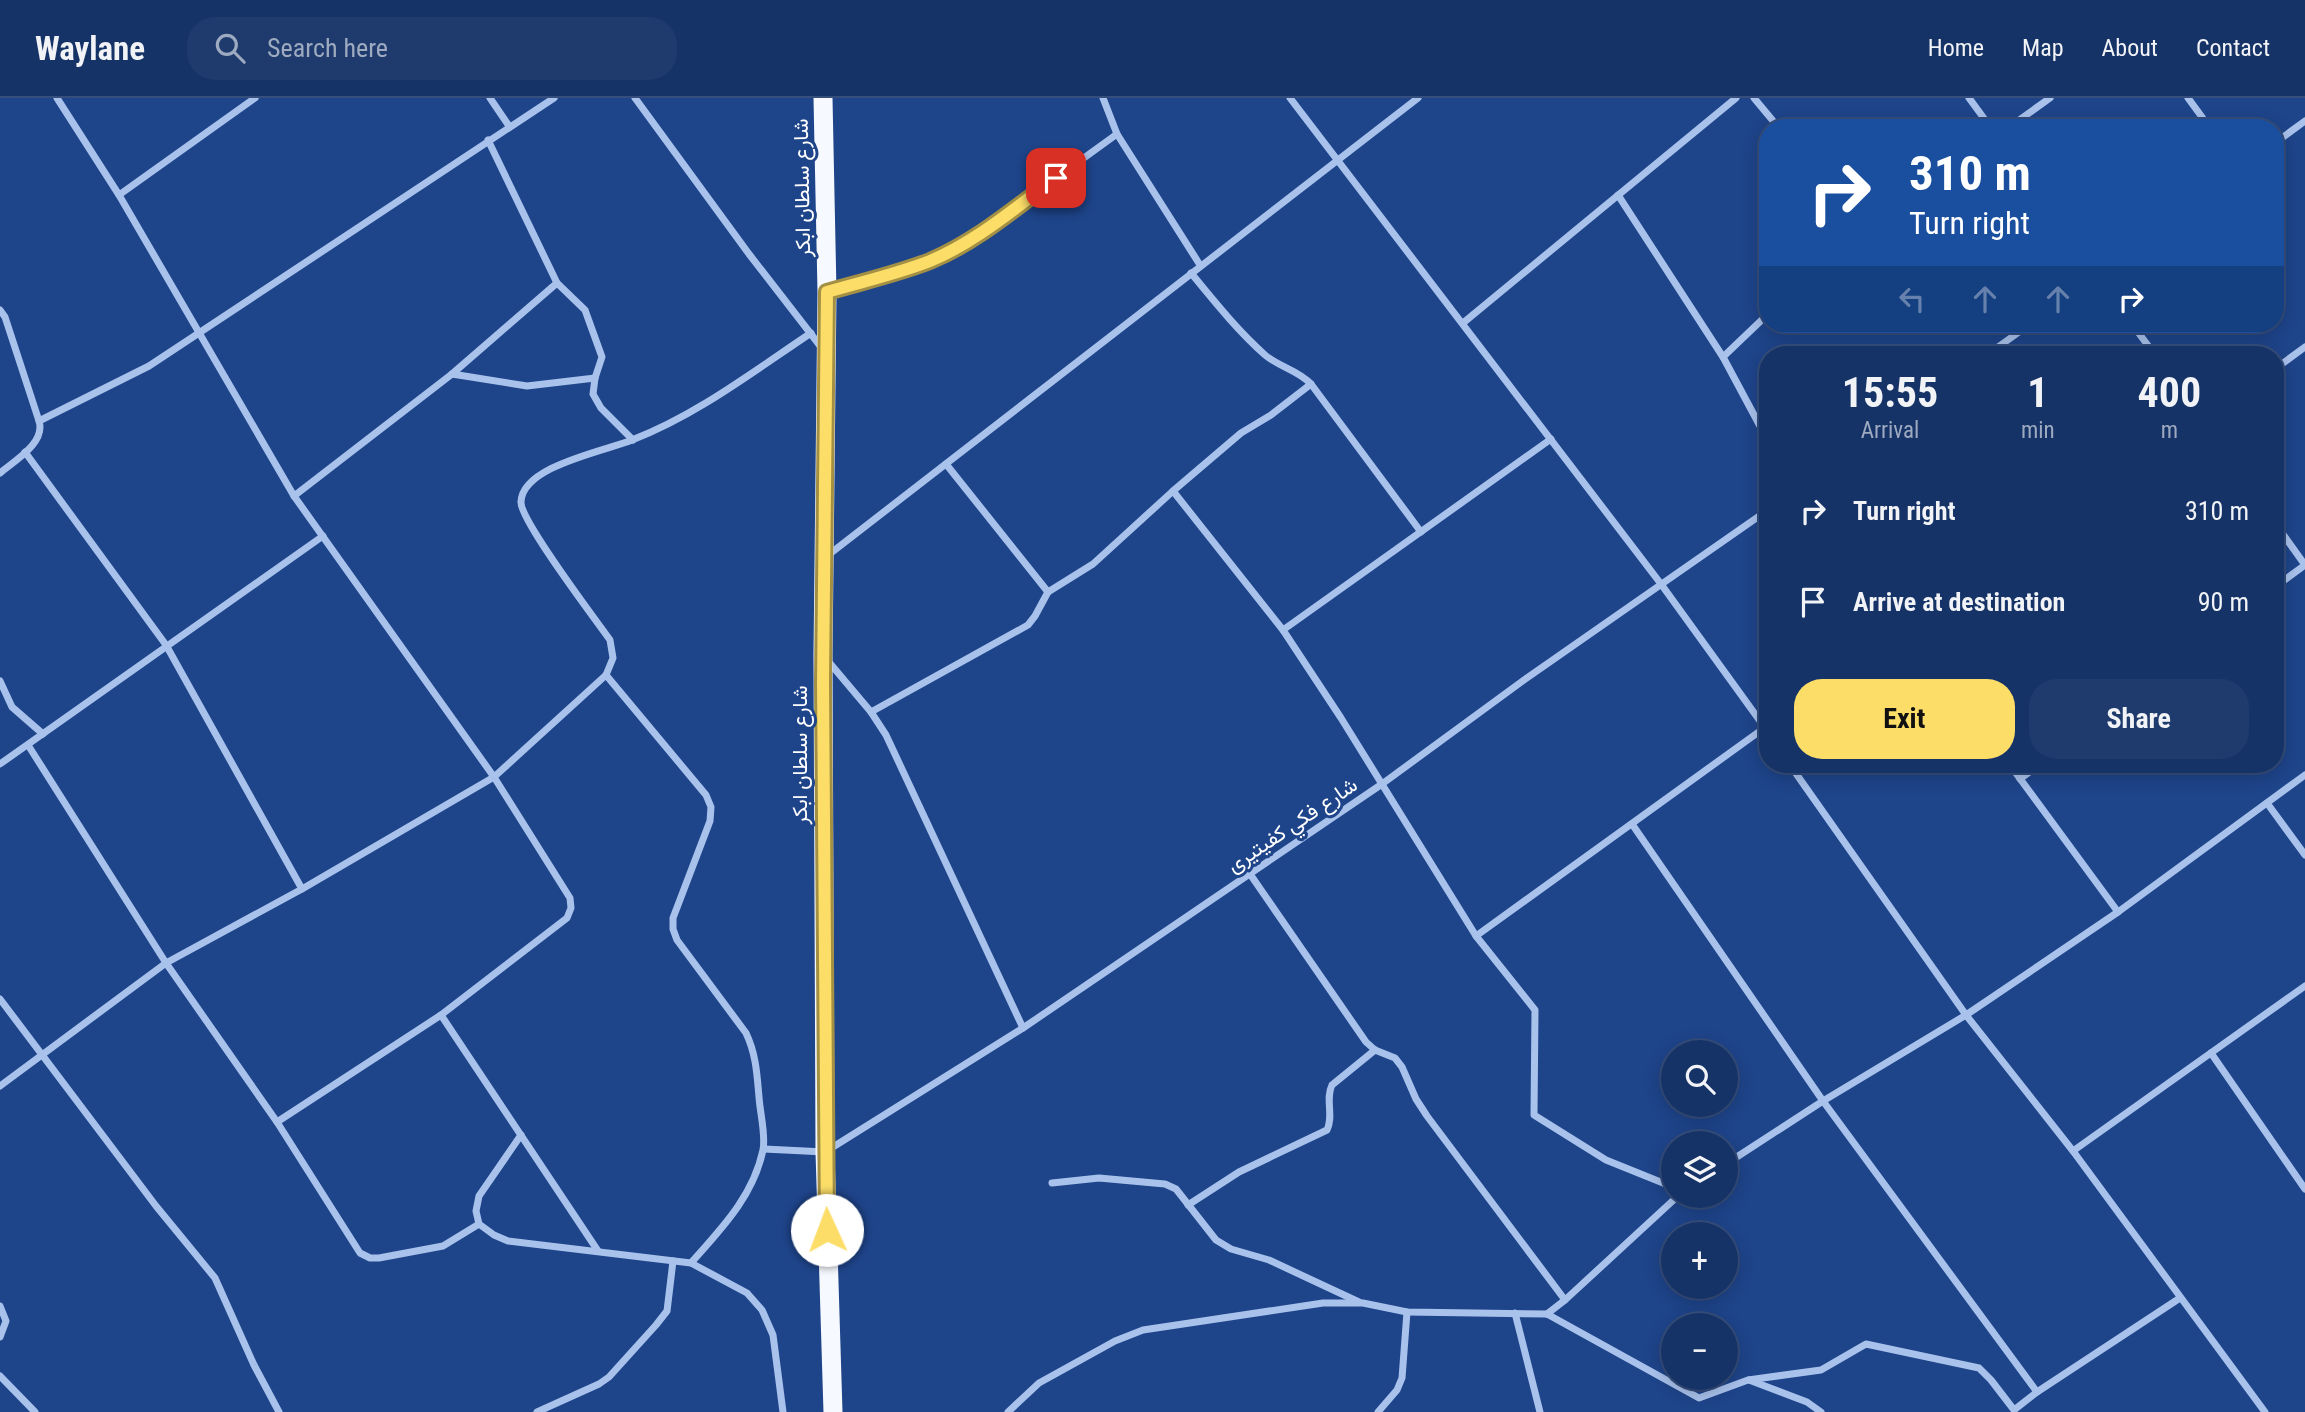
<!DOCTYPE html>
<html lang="en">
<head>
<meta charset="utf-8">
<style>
	:root { --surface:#163368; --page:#1f3b6e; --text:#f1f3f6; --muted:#9eaac0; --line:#354e7c; --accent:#fbdd68 }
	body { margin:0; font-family:"Roboto Condensed",Vazirmatn,sans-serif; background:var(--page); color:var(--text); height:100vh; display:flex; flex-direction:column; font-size:26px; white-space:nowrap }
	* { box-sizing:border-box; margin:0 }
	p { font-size:23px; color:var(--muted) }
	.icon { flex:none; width:38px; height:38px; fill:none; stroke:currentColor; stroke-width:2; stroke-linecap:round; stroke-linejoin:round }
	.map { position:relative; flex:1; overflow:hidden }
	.panel { position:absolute; left:1759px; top:248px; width:525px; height:427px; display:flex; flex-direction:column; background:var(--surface); border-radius:28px; box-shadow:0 4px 18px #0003,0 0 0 2px var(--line) }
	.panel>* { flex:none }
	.banner { position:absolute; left:1759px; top:21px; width:525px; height:214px; border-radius:28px; box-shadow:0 4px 18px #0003,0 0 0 2px var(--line); background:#1a4fa0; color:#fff; overflow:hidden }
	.buttons { position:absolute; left:1661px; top:942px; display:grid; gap:14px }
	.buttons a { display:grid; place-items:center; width:77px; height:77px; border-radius:50%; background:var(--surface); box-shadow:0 4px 18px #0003,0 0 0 2px var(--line); font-size:35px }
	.pin { position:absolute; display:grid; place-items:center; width:60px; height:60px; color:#fff; margin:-30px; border-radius:14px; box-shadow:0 4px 10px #0006 }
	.me { position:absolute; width:77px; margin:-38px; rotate:358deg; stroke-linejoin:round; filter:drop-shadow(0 0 5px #0008) }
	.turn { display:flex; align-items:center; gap:24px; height:147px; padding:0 35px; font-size:32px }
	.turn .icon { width:91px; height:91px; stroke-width:2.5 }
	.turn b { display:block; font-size:49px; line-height:60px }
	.lanes { display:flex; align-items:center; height:66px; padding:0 35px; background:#0003; justify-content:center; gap:35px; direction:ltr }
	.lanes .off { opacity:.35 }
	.eta { display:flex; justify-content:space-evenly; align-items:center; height:119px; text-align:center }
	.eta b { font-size:42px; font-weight:700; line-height:49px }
	.primary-button { display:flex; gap:14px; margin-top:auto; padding:14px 35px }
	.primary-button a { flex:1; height:80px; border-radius:28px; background:var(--accent); color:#111; font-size:28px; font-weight:700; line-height:80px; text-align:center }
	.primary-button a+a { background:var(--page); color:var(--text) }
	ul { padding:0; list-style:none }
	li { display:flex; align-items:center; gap:21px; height:91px; padding:0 35px }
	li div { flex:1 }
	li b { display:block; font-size:26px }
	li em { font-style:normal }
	header { display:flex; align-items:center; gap:42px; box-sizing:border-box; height:98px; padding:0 35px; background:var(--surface); border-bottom:2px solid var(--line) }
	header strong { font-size:33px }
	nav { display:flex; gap:38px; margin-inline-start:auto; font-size:24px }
	.search { width:490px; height:63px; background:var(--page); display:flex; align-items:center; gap:18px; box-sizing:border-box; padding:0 24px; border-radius:28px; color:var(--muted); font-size:26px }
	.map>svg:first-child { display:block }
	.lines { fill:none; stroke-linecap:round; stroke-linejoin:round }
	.minor { stroke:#a9c2ec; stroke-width:7 }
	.trunk { stroke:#f6f9ff; stroke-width:19 }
	.route-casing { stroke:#a39044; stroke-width:18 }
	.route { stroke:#fbdd68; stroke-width:12 }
	.labels { text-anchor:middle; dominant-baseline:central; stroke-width:6; stroke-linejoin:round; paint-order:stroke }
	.street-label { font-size:21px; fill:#fff; stroke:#1e448a }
</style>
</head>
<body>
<header>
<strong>Waylane</strong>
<div class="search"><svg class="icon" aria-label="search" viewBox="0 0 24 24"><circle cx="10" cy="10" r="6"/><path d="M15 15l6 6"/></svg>Search here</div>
<nav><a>Home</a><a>Map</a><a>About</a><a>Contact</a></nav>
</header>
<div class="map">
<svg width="2305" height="1314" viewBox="0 0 2305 1314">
	<rect width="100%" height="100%" fill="#1e448a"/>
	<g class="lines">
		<!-- minor -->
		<g class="minor">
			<path d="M 490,0 L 509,28"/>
			<path d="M 635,0 L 749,156 L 821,249"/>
			<path d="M 1103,0 L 1117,36 L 1200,167"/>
			<path d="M 1290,0 L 1661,486 L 1768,634"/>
			<path d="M 1754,0 L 1779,30"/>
			<path d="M 1969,0 L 1991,30"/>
			<path d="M 2188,0 L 2210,30"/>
			<path d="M 2008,30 L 2050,0"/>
			<path d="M 488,42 L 557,185 L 585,212 L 602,259 L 595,280 L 593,296 L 601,310 L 633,342"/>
			<path d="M 2275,45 L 2305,23"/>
			<path d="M 119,97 L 255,0"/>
			<path d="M 1618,97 L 1723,259"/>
			<path d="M 1191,175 C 1214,203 1237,232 1265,257 C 1279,269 1298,272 1311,286 L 1421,434"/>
			<path d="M 829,193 L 929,163 L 976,138 L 1117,36"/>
			<path d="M 0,212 L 5,219 L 39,323"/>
			<path d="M 1768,216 L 1723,259 L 1768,343"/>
			<path d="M 1463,225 L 1736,0"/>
			<path d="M 2132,226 L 2155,257"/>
			<path d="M 1987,257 L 2030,226"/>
			<path d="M 2275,271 L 2305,249"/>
			<path d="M 452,276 L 527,288 L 595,280"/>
			<path d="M 1551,341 L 1283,532 L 1341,620 L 1476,838 L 1535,912 L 1534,1017 L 1606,1062 L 1673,1089"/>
			<path d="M 25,354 L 166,547 L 302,791"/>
			<path d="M 946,366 L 1048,494"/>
			<path d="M 0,375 C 14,363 46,345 39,323 L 149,268 L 554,0"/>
			<path d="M 294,398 L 452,276 L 557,185"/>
			<path d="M 2275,425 L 2305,467"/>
			<path d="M 827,458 L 1418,0"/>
			<path d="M 2275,489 L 2305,467"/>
			<path d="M 1283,532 L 1173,393 L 1241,335 L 1271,317 L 1311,286"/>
			<path d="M 828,563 L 871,614 L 886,637 L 1023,930"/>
			<path d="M 606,577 L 706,697 L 711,709 L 710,723 L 673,820 L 673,831 L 677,842 L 746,935 C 756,956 757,976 759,999 C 760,1015 766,1037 763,1052 C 753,1099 721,1131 691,1165"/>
			<path d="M 0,583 L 12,609 L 43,636"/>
			<path d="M 871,614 L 1028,527 L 1035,518 L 1048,494 L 1093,466 L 1173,393"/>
			<path d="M 28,647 L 166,865 L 277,1024 L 441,917 L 567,820 L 571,810 L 570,800 L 494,679 L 294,398 L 119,97 L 57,0"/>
			<path d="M 0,666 L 323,438"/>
			<path d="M 1790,667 L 1966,917 L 2073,1053 L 2265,1314"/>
			<path d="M 2010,667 L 2118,814"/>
			<path d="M 2020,681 L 2039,667"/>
			<path d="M 2267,705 L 2305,757"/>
			<path d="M 1632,726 L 1823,1003 L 2037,1294"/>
			<path d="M 1250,776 L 1366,944 L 1375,952 L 1395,960 L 1402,969 L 1416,1001 L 1427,1018 L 1565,1202"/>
			<path d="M 1476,838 L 1767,628"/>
			<path d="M 0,901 L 156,1108 L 215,1180 L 254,1267 L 279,1314"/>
			<path d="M 441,917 L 598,1153"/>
			<path d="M 2211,955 L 2305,1091"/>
			<path d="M 0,988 L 166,865 L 302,791 L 494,679 L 606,577 L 613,560 L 610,542 C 595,521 520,422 521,404 C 522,368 605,353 632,342 C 697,317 754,273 811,235"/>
			<path d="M 277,1024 L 360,1155 L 370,1160 L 379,1160 L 443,1148 L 479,1126"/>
			<path d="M 521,1037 L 479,1098 L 476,1113 L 479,1126 L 494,1137 L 508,1143 L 691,1165 L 747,1195 L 762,1212 L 773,1237 L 783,1314"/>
			<path d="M 764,1051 L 825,1054 L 1023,930 L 1382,686 L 1524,582 L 1768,412"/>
			<path d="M 2073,1053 L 2305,888"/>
			<path d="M 1726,1066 L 1823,1003 L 1966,917 L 2118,814 L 2305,677"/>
			<path d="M 1052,1085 L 1099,1080 L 1165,1086 L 1176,1091 L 1216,1142 L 1231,1151 L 1269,1162 L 1359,1204"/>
			<path d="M 1188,1107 L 1239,1074 L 1327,1032 C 1334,1018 1325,1001 1332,987 L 1375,952"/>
			<path d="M 0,1208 L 6,1223 L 0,1239"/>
			<path d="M 1515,1215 L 1540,1314"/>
			<path d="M 1547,1216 L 1565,1202 L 1679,1097"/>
			<path d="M 0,1278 L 35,1314"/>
			<path d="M 1749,1282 L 1807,1304 L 1821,1314"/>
			<path d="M 537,1314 L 599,1286 L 609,1279 L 656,1227 L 667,1213 L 673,1163"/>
			<path d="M 1008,1314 L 1039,1285 L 1115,1243 L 1143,1232 L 1323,1205 L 1363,1205 L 1407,1214 L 1547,1216 L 1699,1300 L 1748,1282 L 1821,1272 L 1866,1246 L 1979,1270 L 1991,1282 L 2014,1312 L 2037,1294 L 2180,1200"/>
			<path d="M 1378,1314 L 1397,1292 L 1402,1280 L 1407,1214"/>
		</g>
		<!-- trunk -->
		<path class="trunk" d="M 823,0 L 827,194 L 823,557 L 825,1054 L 833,1314"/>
	</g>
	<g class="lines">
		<!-- route casing -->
		<g class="route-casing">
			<path id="route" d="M 827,1132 L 823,584 L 827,194 C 861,184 897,176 930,163 C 976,144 1016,109 1056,80"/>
		</g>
		<!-- route -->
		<use href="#route" class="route"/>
	</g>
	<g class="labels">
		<!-- street labels -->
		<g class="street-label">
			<text transform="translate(802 90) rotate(-91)">شارع سلطان ابكر</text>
			<text transform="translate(800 657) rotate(-90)">شارع سلطان ابكر</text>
			<text transform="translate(1292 727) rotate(-34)">شارع فكي كفيتيرى</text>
		</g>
	</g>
</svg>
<div class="buttons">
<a><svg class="icon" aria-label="search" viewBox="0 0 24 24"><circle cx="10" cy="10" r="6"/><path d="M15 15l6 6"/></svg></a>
<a><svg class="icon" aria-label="layers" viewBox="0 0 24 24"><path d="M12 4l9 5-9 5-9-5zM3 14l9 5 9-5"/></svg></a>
<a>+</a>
<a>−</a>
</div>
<div class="pin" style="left:1056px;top:80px;background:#d93025"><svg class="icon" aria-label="arrive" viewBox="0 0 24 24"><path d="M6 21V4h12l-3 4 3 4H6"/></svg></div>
<svg class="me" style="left:827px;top:1132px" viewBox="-20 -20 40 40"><circle r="19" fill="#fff"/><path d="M0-13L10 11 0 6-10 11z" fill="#fbdd68"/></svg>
<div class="banner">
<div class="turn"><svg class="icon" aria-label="right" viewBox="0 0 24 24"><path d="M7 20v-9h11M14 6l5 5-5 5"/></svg><div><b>310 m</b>Turn right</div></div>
<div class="lanes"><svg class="icon off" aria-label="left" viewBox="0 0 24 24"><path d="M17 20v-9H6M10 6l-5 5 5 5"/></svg><svg class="icon off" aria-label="ahead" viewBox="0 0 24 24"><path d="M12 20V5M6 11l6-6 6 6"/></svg><svg class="icon off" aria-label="ahead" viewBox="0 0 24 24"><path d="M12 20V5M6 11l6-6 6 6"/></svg><svg class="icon" aria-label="right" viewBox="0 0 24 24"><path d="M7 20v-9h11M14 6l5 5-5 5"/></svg></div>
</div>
<section class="panel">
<div class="eta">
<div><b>15:55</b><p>Arrival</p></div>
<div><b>1</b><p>min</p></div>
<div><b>400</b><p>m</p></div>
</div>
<ul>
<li><svg class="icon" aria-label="right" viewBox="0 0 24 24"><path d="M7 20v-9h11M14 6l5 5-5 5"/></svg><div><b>Turn right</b></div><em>310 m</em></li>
<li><svg class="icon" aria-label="arrive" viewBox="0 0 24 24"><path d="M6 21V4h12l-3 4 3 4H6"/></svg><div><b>Arrive at destination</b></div><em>90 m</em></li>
</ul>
<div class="primary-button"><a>Exit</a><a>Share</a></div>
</section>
</div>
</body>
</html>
